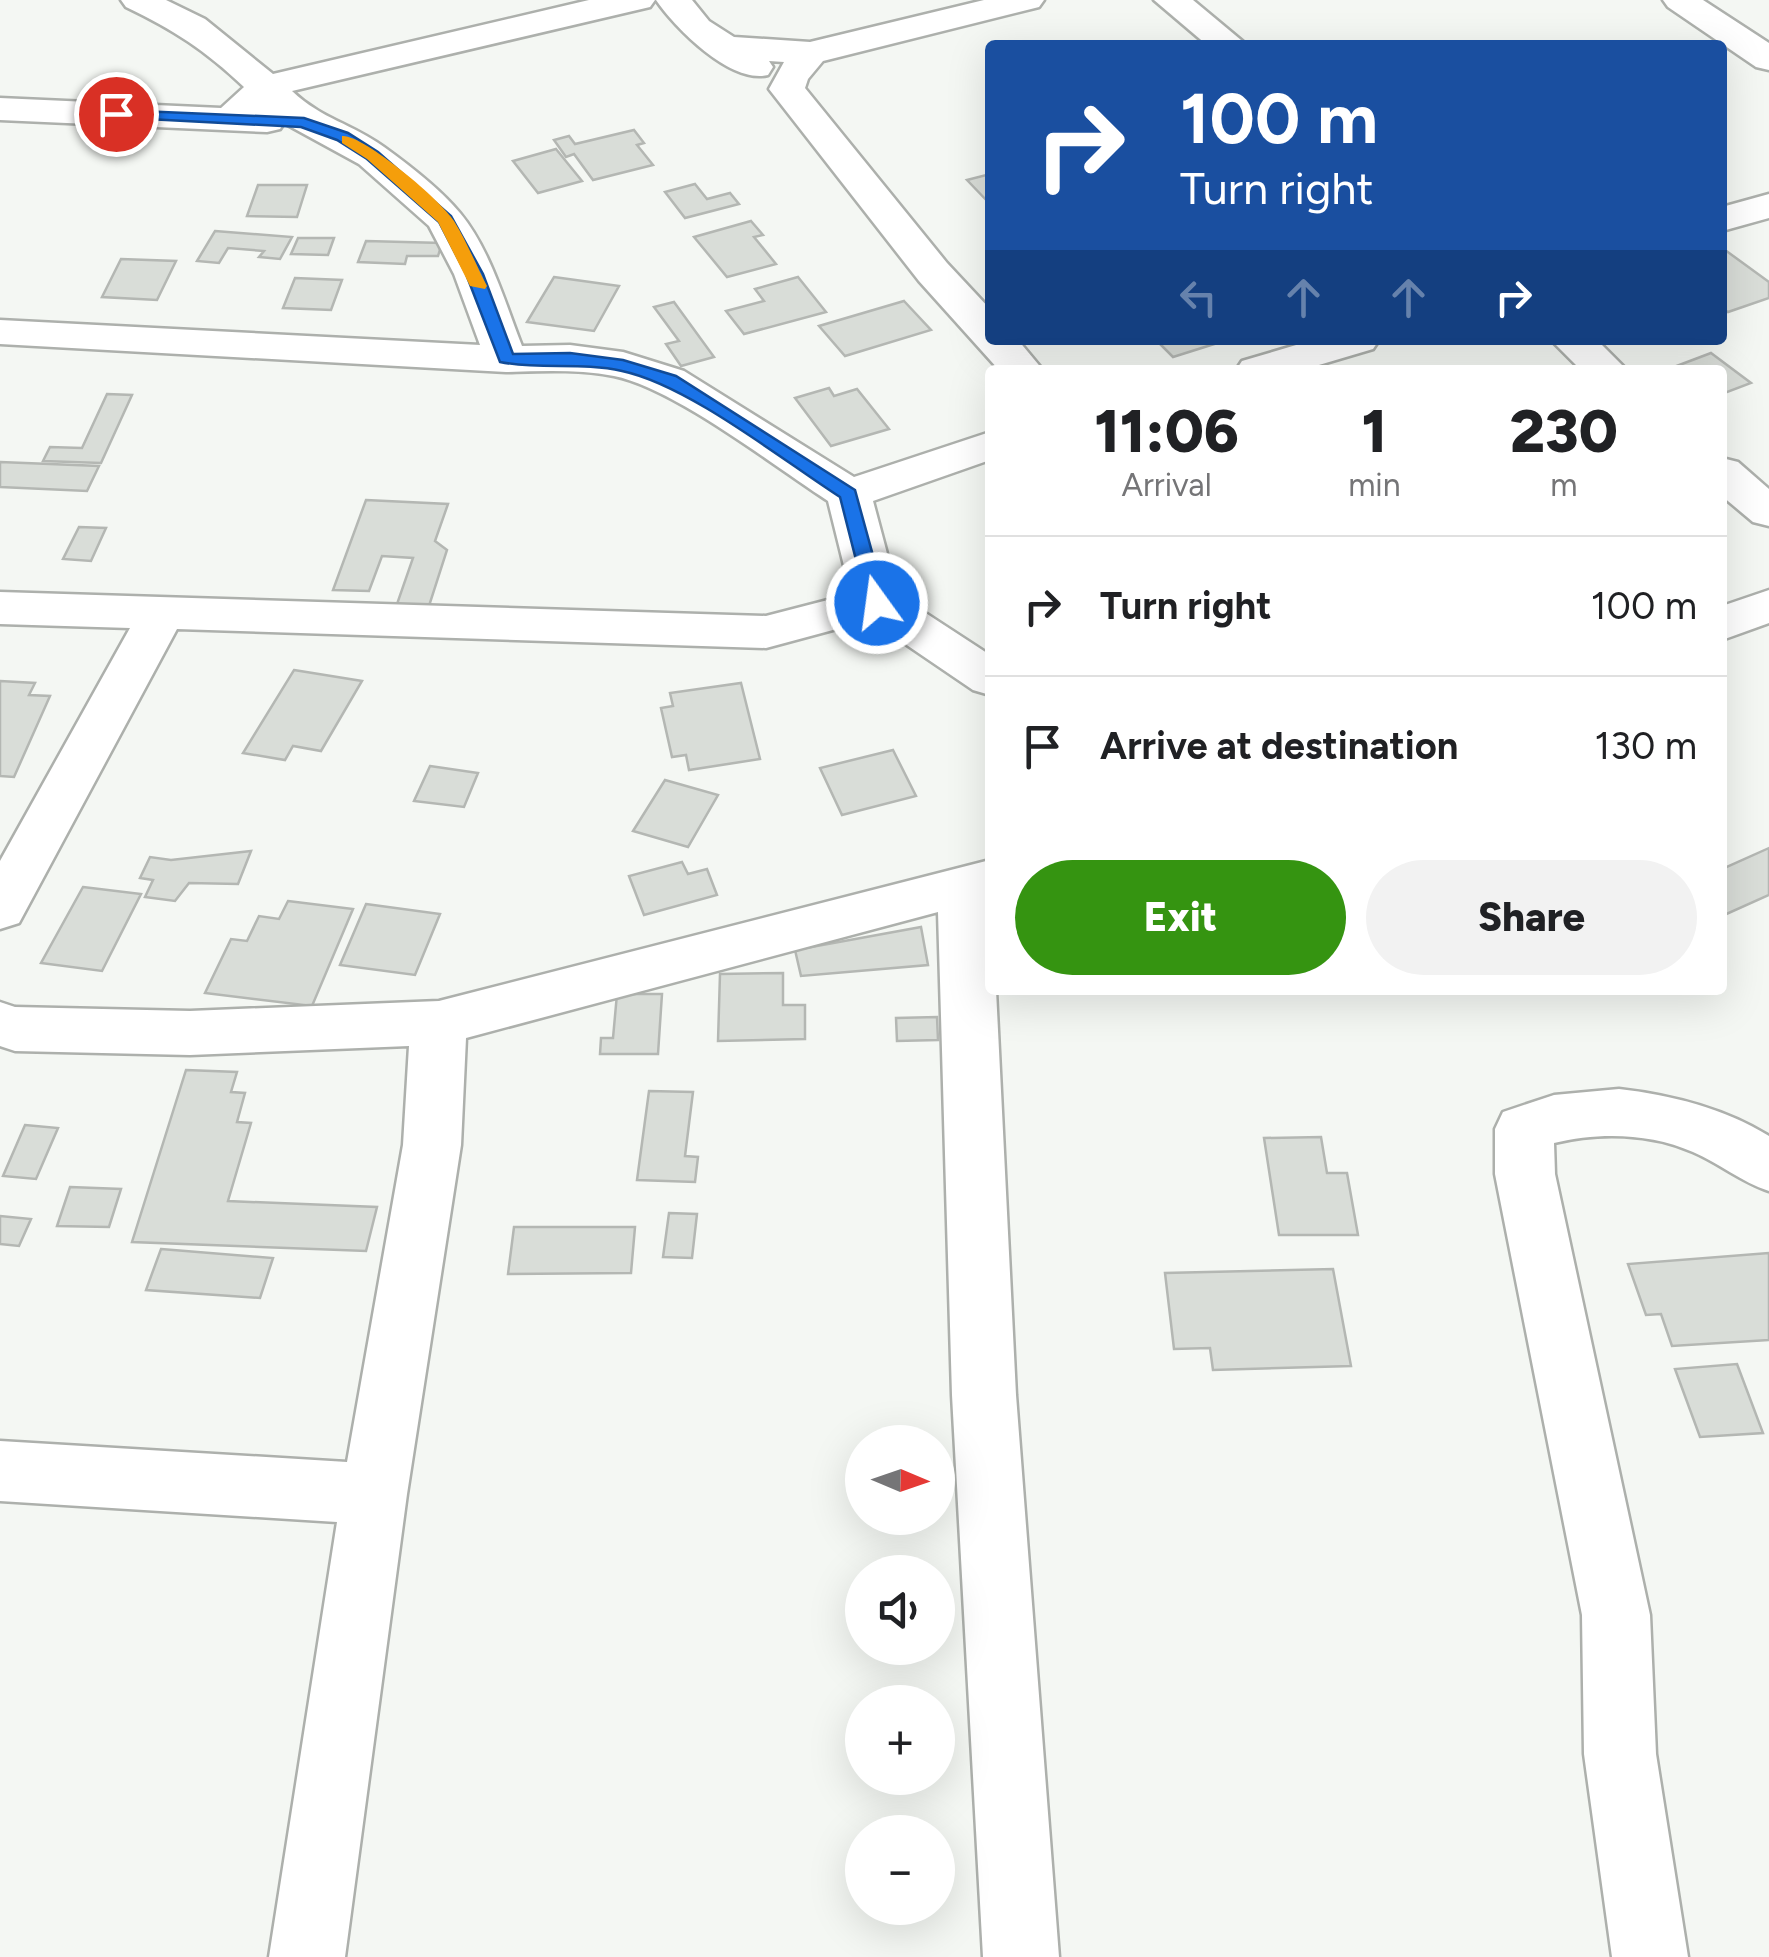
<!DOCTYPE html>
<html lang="en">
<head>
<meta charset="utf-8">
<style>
	:root { --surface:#fff; --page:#f2f2f2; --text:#202124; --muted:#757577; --line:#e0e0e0; --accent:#359411 }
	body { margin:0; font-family:Figtree,sans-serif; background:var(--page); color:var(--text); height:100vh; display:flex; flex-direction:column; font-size:38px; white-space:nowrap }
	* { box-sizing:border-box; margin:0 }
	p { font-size:32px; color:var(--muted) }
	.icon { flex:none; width:55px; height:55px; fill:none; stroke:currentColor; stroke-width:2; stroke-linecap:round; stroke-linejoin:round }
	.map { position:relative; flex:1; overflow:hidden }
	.side { position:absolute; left:985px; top:365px; width:742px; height:630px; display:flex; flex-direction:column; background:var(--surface); border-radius:10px; box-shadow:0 10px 40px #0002 }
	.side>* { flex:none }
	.guide { position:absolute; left:985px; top:40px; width:742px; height:305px; border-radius:10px; box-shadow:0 10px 40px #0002; background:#1a4fa0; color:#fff; overflow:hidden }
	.needle { width:65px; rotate:92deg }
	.tools { position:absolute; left:845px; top:1425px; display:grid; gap:20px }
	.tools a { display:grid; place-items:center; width:110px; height:110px; border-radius:50%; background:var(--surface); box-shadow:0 10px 40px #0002; font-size:50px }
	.pin { position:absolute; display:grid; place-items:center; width:85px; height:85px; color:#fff; margin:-42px; border:5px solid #fff; border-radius:50%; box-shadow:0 2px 10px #0007 }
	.me { position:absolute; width:110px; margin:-55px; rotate:346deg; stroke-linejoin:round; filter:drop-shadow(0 0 8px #0008) }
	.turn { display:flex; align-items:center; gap:35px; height:210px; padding:0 30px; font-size:45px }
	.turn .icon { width:130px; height:130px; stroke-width:2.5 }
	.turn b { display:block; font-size:70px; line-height:85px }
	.lanes { display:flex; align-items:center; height:95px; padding:0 30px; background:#0003; justify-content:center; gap:50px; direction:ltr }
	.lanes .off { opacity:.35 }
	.eta { display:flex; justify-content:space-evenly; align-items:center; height:170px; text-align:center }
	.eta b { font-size:60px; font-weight:800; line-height:70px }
	.primary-button { display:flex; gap:20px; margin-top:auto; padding:20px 30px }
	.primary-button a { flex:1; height:115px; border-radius:60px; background:var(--accent); color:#fff; font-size:40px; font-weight:800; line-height:115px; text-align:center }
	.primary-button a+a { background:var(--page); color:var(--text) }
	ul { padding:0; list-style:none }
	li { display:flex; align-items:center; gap:30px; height:140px; padding:0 30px; border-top:2px solid var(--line) }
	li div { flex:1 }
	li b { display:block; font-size:38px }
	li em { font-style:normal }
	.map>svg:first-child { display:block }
	.building { fill:#d9ddd8; stroke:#b4b7b3; stroke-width:2.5 }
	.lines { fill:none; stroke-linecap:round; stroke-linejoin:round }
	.street-casing { stroke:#adb0ac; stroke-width:5 }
	.street { fill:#fff; fill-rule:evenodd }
	.route { fill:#1a73e8; stroke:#114b97; stroke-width:2.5 }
	.slow { fill:#f59e0b }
</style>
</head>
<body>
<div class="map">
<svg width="1769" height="1957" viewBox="0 0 1769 1957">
	<rect width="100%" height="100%" fill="#f4f7f3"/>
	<!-- building -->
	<g class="building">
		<path d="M 634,130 L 644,143 L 637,145 L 653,165 L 593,180 L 574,154 L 566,157 L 554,140 L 569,136 L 575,144 Z"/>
		<path d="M 556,149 L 582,181 L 538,193 L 513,161 Z"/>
		<path d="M 990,174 L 990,204 L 967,180 Z"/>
		<path d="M 695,184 L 707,199 L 730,193 L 739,204 L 685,218 L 665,192 Z"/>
		<path d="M 258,185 L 307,185 L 297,217 L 247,216 Z"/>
		<path d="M 751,221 L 763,235 L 754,237 L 776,264 L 727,277 L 694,237 Z"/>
		<path d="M 215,231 L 292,237 L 280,259 L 259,257 L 264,251 L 228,248 L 219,263 L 197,261 Z"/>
		<path d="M 298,238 L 334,238 L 328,255 L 291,254 Z"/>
		<path d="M 366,241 L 442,243 L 438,256 L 407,256 L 405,264 L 358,262 Z"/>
		<path d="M 1725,250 L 1769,282 L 1769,298 L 1728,312 L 1722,308 Z"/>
		<path d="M 121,259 L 176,261 L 157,300 L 102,297 Z"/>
		<path d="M 554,277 L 619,286 L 594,331 L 527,322 Z"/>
		<path d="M 798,277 L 826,312 L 744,334 L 726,311 L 764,301 L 755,289 Z"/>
		<path d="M 295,278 L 342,280 L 331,310 L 283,308 Z"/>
		<path d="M 904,301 L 931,330 L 845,356 L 819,326 Z"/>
		<path d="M 674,302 L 714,357 L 681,366 L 666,344 L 679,341 L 654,307 Z"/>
		<path d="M 1156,340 L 1227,340 L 1173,357 Z"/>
		<path d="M 1711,353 L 1751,383 L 1722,394 L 1722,370 L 1666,370 Z"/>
		<path d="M 829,388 L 834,396 L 857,389 L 889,429 L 831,446 L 795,398 Z"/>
		<path d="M 107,394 L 132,395 L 101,463 L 43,461 L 50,447 L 82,448 Z"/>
		<path d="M 0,462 L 99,466 L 87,491 L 0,487 Z"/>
		<path d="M 366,500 L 448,504 L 435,541 L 447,550 L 429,606 L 397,604 L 413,558 L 382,556 L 369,591 L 333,590 Z"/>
		<path d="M 79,527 L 106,528 L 91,561 L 63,559 Z"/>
		<path d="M 294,670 L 362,681 L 321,751 L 293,746 L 285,760 L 243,753 Z"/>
		<path d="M 0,681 L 35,683 L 29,695 L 50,696 L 14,777 L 0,776 Z"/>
		<path d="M 741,683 L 760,759 L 689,770 L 686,755 L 672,757 L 661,708 L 673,706 L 670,693 Z"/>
		<path d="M 893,750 L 916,796 L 842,815 L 820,768 Z"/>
		<path d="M 430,766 L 478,773 L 464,807 L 414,801 Z"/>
		<path d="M 665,780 L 718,795 L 688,847 L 633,831 Z"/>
		<path d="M 1769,848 L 1769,895 L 1722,916 L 1722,869 Z"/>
		<path d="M 251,851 L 238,884 L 189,883 L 175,901 L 145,897 L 153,880 L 140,878 L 150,857 L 171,860 Z"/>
		<path d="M 682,862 L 688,874 L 707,869 L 717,895 L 644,915 L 629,876 Z"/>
		<path d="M 83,887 L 141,894 L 102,971 L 41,963 Z"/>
		<path d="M 288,901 L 353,909 L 312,1006 L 205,993 L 231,939 L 247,941 L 259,916 L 279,919 Z"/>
		<path d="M 366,904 L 440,914 L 415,975 L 340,965 Z"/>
		<path d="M 921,927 L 928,965 L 801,976 L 795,950 Z"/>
		<path d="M 783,973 L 783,1005 L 805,1005 L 805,1039 L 718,1041 L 720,974 Z"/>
		<path d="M 617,994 L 662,994 L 658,1054 L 600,1054 L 601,1038 L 613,1038 Z"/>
		<path d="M 937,1017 L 938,1040 L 897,1041 L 896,1018 Z"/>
		<path d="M 186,1070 L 237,1072 L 231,1092 L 245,1093 L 237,1122 L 251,1123 L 228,1201 L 377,1207 L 366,1251 L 132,1242 Z"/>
		<path d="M 649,1091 L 693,1092 L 685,1156 L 698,1157 L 695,1182 L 637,1180 Z"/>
		<path d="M 25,1125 L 58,1128 L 36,1179 L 3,1176 Z"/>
		<path d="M 1321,1137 L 1327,1173 L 1347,1173 L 1358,1235 L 1279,1235 L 1264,1138 Z"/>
		<path d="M 70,1187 L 121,1189 L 109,1227 L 57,1226 Z"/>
		<path d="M 669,1213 L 697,1214 L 692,1258 L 663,1257 Z"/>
		<path d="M 0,1216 L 31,1219 L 19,1246 L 0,1244 Z"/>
		<path d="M 514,1227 L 635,1227 L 631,1273 L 508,1274 Z"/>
		<path d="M 161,1249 L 273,1258 L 260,1298 L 146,1290 Z"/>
		<path d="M 1769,1253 L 1769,1340 L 1672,1346 L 1661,1314 L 1646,1315 L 1628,1264 Z"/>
		<path d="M 1333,1269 L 1351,1366 L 1213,1370 L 1210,1348 L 1174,1349 L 1165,1273 Z"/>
		<path d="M 1737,1364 L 1763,1433 L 1700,1437 L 1675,1369 Z"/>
	</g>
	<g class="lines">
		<!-- street casing -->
		<g class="street-casing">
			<g id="street">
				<path d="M 121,0 L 166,0 L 205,19 L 273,74 L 589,0 L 655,0 L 650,7 L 292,91 C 323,120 351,123 384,147 C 409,165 440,189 460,213 C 490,249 505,303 522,346 L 570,345 L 623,352 L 684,371 L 854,477 L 990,432 L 990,460 L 873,501 L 898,595 L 990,655 L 990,695 L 973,690 L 870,620 L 766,648 L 177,629 L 19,923 L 0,929 L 0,861 L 130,628 L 0,624 L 0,592 L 766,616 L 851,594 L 828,501 C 774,466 674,388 614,376 C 578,369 542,371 506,372 L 0,344 L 0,320 L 480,345 L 454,274 L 429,226 L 359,164 L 284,123 L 280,129 L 267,132 L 0,120 L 0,98 L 221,108 L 244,87 C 205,50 174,30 126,7 Z"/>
				<path d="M 656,0 L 692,0 L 709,21 L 734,37 L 810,42 L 984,0 L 1044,0 L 1039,7 L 823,61 L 808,79 L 805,88 L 947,263 L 990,309 L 990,340 L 1018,340 L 1043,370 L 999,370 L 919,281 L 769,89 L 784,62 L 769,61 L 773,67 L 768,75 C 731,84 676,29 656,0 Z"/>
				<path d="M 1154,0 L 1193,0 L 1247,45 L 1207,45 Z"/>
				<path d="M 1663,0 L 1703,0 L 1769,43 L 1769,70 L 1756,67 L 1668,7 Z"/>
				<path d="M 1769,194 L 1769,218 L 1722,231 L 1722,207 Z"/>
				<path d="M 1313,340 L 1379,340 L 1373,349 L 1302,370 L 1236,370 L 1242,361 Z"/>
				<path d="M 1551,340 L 1597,340 L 1627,370 L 1581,370 Z"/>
				<path d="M 1722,458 L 1738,462 L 1769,489 L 1769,526 L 1753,522 L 1722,496 Z"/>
				<path d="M 1769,590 L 1769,623 L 1722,640 L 1722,606 Z"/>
				<path d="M 990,860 L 990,990 L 996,990 L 1016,1395 L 1059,1957 L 983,1957 L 952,1395 L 938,912 L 466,1038 L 461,1145 L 407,1494 L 345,1957 L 269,1957 L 337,1522 L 0,1501 L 0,1441 L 347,1462 L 403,1145 L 409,1046 L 190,1055 L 15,1051 L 0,1046 L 0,1002 L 15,1007 L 190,1011 L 439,1001 Z"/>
				<path d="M 1619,1089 C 1671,1095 1724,1108 1769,1136 L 1769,1191 C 1741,1182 1719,1163 1693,1152 C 1650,1133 1599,1132 1554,1143 L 1555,1174 L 1650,1615 L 1656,1754 L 1688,1957 L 1612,1957 L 1584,1754 L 1582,1615 L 1495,1174 L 1495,1129 L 1503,1112 L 1554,1095 Z"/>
			</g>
		</g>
		<!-- street -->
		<use href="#street" class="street"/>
	</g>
	<!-- route -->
	<path class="route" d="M 116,110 L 304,118 L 348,133 L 378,152 L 451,216 L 483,274 L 513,354 L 570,353 L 623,360 L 676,376 L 855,490 L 886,603 L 884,608 L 870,608 L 867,603 L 840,497 C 781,459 688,385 622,371 C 582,362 539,370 500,362 L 466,274 L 439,222 L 367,159 L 337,140 L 301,127 L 110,117 L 110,111 Z"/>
	<!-- slow -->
	<path class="slow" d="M 342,136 C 363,134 442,201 454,221 C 467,242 476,265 487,286 L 485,289 L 470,286 L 438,222 L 367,159 L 342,143 Z"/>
</svg>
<div class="tools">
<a><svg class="needle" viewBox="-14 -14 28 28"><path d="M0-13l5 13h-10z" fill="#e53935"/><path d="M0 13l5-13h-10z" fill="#757577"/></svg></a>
<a><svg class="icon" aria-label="sound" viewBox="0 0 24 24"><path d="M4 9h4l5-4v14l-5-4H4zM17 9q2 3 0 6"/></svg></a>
<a>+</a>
<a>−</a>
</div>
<div class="pin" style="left:116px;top:114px;background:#d93025"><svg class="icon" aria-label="arrive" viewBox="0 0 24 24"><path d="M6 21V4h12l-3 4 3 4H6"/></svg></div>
<svg class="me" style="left:877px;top:603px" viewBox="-20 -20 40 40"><circle r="17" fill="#1a73e8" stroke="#fff" stroke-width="3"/><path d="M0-11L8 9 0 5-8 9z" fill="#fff"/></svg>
<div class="guide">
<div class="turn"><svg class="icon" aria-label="right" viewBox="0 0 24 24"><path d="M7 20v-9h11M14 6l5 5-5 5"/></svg><div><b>100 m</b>Turn right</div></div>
<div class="lanes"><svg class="icon off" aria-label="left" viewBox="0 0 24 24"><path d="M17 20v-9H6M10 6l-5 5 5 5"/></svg><svg class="icon off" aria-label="ahead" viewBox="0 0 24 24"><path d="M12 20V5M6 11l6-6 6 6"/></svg><svg class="icon off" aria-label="ahead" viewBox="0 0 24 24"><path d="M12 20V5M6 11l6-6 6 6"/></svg><svg class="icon" aria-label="right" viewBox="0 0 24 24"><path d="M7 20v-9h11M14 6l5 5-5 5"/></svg></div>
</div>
<section class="side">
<div class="eta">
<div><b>11:06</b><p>Arrival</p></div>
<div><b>1</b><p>min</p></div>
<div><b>230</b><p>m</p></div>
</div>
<ul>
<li><svg class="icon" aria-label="right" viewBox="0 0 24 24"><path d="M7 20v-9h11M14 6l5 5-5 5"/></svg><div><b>Turn right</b></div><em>100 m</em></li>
<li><svg class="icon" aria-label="arrive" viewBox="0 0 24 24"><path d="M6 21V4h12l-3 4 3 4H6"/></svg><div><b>Arrive at destination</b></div><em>130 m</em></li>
</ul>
<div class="primary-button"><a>Exit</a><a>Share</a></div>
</section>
</div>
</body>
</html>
